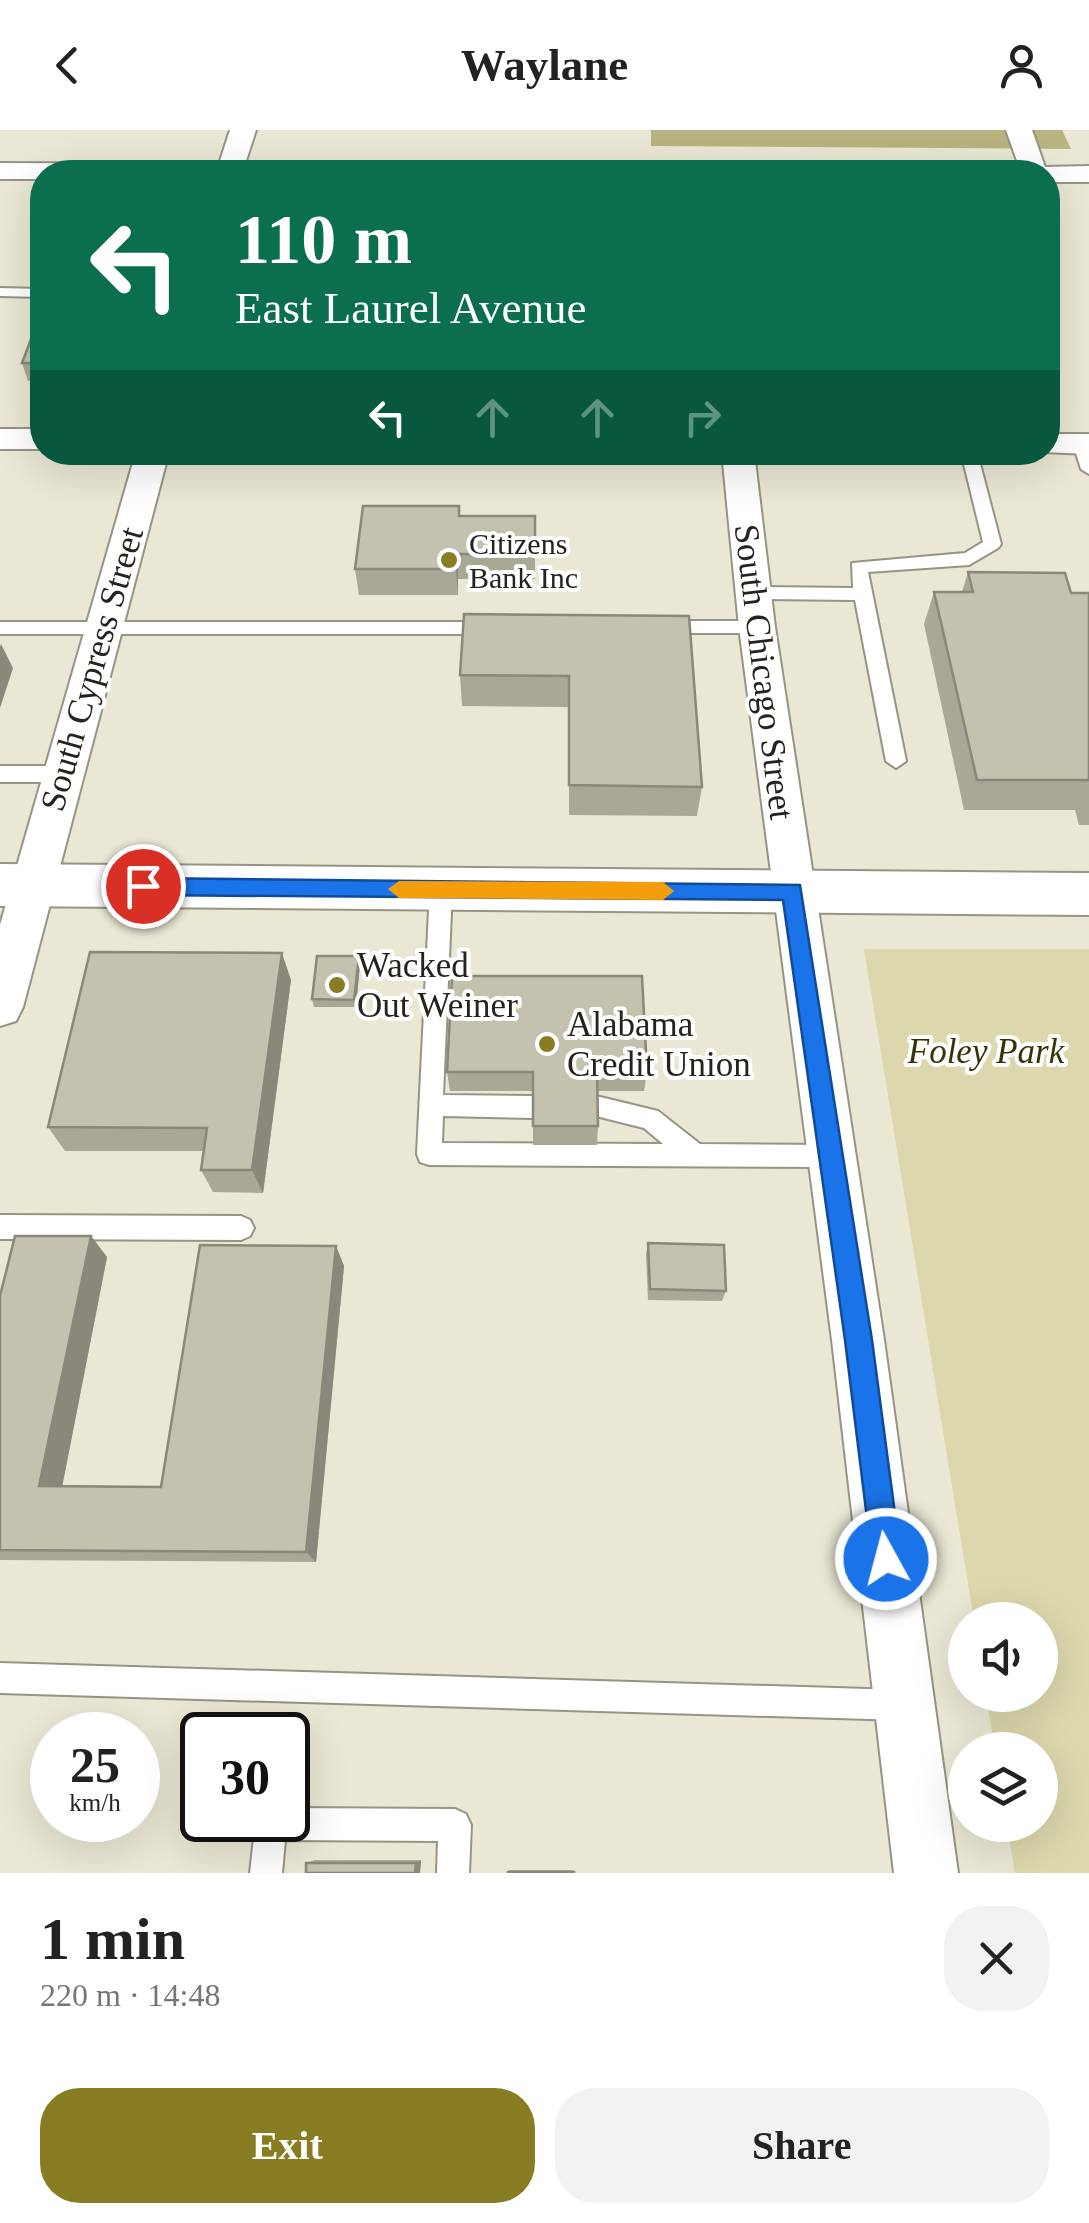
<!DOCTYPE html>
<html lang="en">
<head>
<meta charset="utf-8">
<style>
	:root { --surface:#fff; --page:#f2f2f2; --text:#222; --muted:#767676; --accent:#887d23 }
	body { margin:0; font-family:Georgia,serif; background:var(--page); color:var(--text); height:100vh; display:flex; flex-direction:column; font-size:38px; white-space:nowrap }
	* { box-sizing:border-box; margin:0 }
	p { font-size:32px; color:var(--muted) }
	.icon { flex:none; width:55px; height:55px; fill:none; stroke:currentColor; stroke-width:2; stroke-linecap:round; stroke-linejoin:round }
	.map { position:relative; height:1743px; overflow:hidden }
	.side { display:flex; flex-direction:column; background:var(--surface); flex:1 }
	.side>* { flex:none }
	.guide { position:absolute; left:30px; top:30px; width:1030px; height:305px; border-radius:40px; box-shadow:0 10px 40px #0002; background:#0b6e4f; color:#fff; overflow:hidden }
	.controls { position:absolute; left:948px; top:1472px; display:grid; gap:20px }
	.controls a { display:grid; place-items:center; width:110px; height:110px; border-radius:50%; background:var(--surface); box-shadow:0 10px 40px #0002; font-size:50px }
	.speed { position:absolute; left:30px; top:1582px; display:flex; gap:20px; font-size:50px; font-weight:700; text-align:center }
	.speed>* { display:grid; place-content:center; width:130px; height:130px; border-radius:50%; background:var(--surface); box-shadow:0 10px 40px #0002; line-height:1 }
	.speed small { font-size:25px; font-weight:400 }
	.speed .limit { border:5px solid #111; border-radius:15px; background:#fff; color:#111 }
	.pin { position:absolute; display:grid; place-items:center; width:85px; height:85px; color:#fff; margin:-42px; border:5px solid #fff; border-radius:50%; box-shadow:0 2px 10px #0007 }
	.me { position:absolute; width:110px; margin:-55px; rotate:353deg; stroke-linejoin:round; filter:drop-shadow(0 0 8px #0008) }
	.turn { display:flex; align-items:center; gap:35px; height:210px; padding:0 40px; font-size:45px }
	.turn .icon { width:130px; height:130px; stroke-width:2.5 }
	.turn b { display:block; font-size:70px; line-height:85px }
	.lanes { display:flex; align-items:center; height:95px; padding:0 40px; background:#0003; justify-content:center; gap:50px; direction:ltr }
	.lanes .off { opacity:.35 }
	.round { display:grid; place-items:center; flex:none; width:105px; height:105px; border-radius:40px; background:var(--page) }
	.overview { display:flex; align-items:center; justify-content:space-between; height:170px; padding:0 40px }
	h1 { font-size:60px; font-weight:600; line-height:75px }
	.action { display:flex; gap:20px; margin-top:auto; padding:20px 40px }
	.action a { flex:1; height:115px; border-radius:40px; background:var(--accent); color:#fff; font-size:40px; font-weight:600; line-height:115px; text-align:center }
	.action a+a { background:var(--page); color:var(--text) }
	header { display:flex; justify-content:space-between; align-items:center; height:130px; padding:0 40px; background:var(--surface); font-size:45px; font-weight:600 }
	.map>svg:first-child { display:block }
	.green { fill:#dcd7ac }
	.forest { fill:#b9b381 }
	.lines { fill:none; stroke-linecap:round; stroke-linejoin:round }
	.lane-casing { stroke:#969482; stroke-width:4 }
	.street-casing { stroke:#969482; stroke-width:4 }
	.primary-casing { stroke:#969482; stroke-width:4 }
	.lane { fill:#fff; fill-rule:evenodd }
	.street { fill:#fff; fill-rule:evenodd }
	.primary { fill:#fff; fill-rule:evenodd }
	.wall { fill:#a9a796 }
	.shaded-wall { fill:#89887a }
	.building { fill:#c4c2af; stroke:#89887a; stroke-width:2.5 }
	.route { fill:#1a73e8; stroke:#114b97; stroke-width:2.5 }
	.slow { fill:#f59e0b }
	.poi-dot { fill:#887d23; stroke:#fff; stroke-width:4 }
	.labels { text-anchor:middle; dominant-baseline:central; stroke-width:8; stroke-linejoin:round; paint-order:stroke }
	.far-poi-label { font-size:30px; fill:#24231c; stroke:#fff; text-anchor:start }
	.street-label { font-size:35px; fill:#24231c; stroke:#fff }
	.poi-label { font-size:35px; fill:#24231c; stroke:#fff; text-anchor:start }
	.park-label { font-size:35px; font-style:italic; fill:#373208; stroke:#fff }
</style>
</head>
<body>
<header><svg class="icon" aria-label="back" viewBox="0 0 24 24"><path d="M15 5l-7 7 7 7"/></svg>Waylane<svg class="icon" aria-label="person" viewBox="0 0 24 24"><circle cx="12" cy="8" r="4"/><path d="M4 21q1-7 8-7t8 7"/></svg></header>
<div class="map">
<svg width="1089" height="1743" viewBox="0 0 1089 1743">
	<rect width="100%" height="100%" fill="#eae8d4"/>
	<!-- green -->
	<path class="green" d="M 864,819 L 1089,819 L 1089,1743 L 1015,1743 L 1007,1695 L 1040,1695 L 1040,1620 L 995,1620 L 986,1565 L 1040,1565 L 1040,1490 L 974,1490 Z"/>
	<!-- forest -->
	<path class="forest" d="M 651,0 L 1062,0 L 1071,19 L 651,16 Z"/>
	<g class="lines">
		<!-- lane casing -->
		<g class="lane-casing">
			<g id="lane">
				<path d="M 0,158 L 42,159 L 42,167 L 0,166 Z"/>
				<path d="M 1081,309 L 1089,314 L 1089,344 L 1081,339 L 1073,314 Z"/>
				<path d="M 961,322 L 977,322 L 1001,414 L 998,418 L 969,435 L 868,442 L 906,631 L 896,638 L 886,631 L 855,470 L 753,469 L 744,463 L 753,457 L 853,458 L 852,433 L 965,423 L 983,412 Z"/>
				<path d="M 660,491 L 757,491 L 766,497 L 757,503 L 660,503 L 651,497 Z"/>
				<path d="M 0,492 L 493,492 L 502,498 L 493,504 L 0,504 Z"/>
				<path d="M 0,636 L 62,636 L 72,644 L 62,652 L 0,652 Z"/>
				<path d="M 441,751 L 452,760 L 443,965 L 533,966 L 541,970 L 545,977 L 541,984 L 533,988 L 443,986 L 442,1013 L 663,1014 L 644,998 L 588,984 L 584,977 L 588,970 L 596,966 L 658,981 L 700,1014 L 832,1015 L 841,1018 L 844,1026 L 841,1034 L 832,1037 L 429,1035 L 420,1032 L 417,1024 L 430,760 Z"/>
				<path d="M 0,1085 L 241,1086 L 250,1090 L 254,1098 L 250,1106 L 241,1110 L 0,1109 Z"/>
				<path d="M 0,1533 L 901,1560 L 912,1564 L 916,1575 L 912,1586 L 901,1590 L 0,1563 Z"/>
				<path d="M 288,1678 L 455,1679 L 466,1684 L 471,1695 L 469,1743 L 437,1743 L 438,1711 L 285,1710 L 282,1743 L 250,1743 L 256,1690 L 288,1690 Z"/>
			</g>
		</g>
		<!-- street casing -->
		<g class="street-casing">
			<g id="street">
				<path d="M 230,0 L 256,0 L 245,34 L 421,34 L 434,42 L 42,42 L 42,49 L 0,49 L 0,33 L 219,34 Z"/>
				<path d="M 1006,0 L 1032,0 L 1045,37 L 1089,36 L 1089,52 L 1048,52 L 1048,42 L 1021,42 Z"/>
				<rect x="0" y="299" width="42" height="20"/>
				<path d="M 1048,304 L 1089,304 L 1089,324 L 1042,322 L 1048,322 Z"/>
				<path d="M 136,322 L 169,322 L 23,877 L 16,891 L 0,896 L 0,795 Z"/>
				<path d="M 722,322 L 754,322 L 775,497 L 884,1210 L 958,1743 L 894,1743 L 832,1210 L 739,497 Z"/>
			</g>
		</g>
		<!-- primary casing -->
		<g class="primary-casing">
			<path id="primary" d="M 0,734 L 1089,743 L 1089,785 L 0,776 Z"/>
		</g>
		<!-- lane -->
		<use href="#lane" class="lane"/>
		<!-- street -->
		<use href="#street" class="street"/>
		<!-- primary -->
		<use href="#primary" class="primary"/>
	</g>
	<!-- wall -->
	<g class="wall">
		<path d="M 42,180 L 42,251 L 28,251 L 22,233 Z"/>
		<path d="M 459,376 L 460,386 L 535,386 L 535,449 L 458,449 L 458,465 L 359,465 L 355,439 Z"/>
		<path d="M 968,442 L 1071,463 L 1089,463 L 1089,695 L 1079,695 L 1075,680 L 964,680 L 924,494 L 934,462 L 962,462 Z"/>
		<path d="M 689,486 L 702,657 L 697,686 L 569,685 L 569,577 L 462,576 L 460,545 Z"/>
		<path d="M 359,826 L 360,834 L 356,877 L 314,877 L 312,869 Z"/>
		<path d="M 291,850 L 263,1063 L 213,1062 L 201,1040 L 204,1021 L 65,1021 L 48,997 Z"/>
		<path d="M 447,942 L 647,942 L 644,961 L 597,961 L 598,996 L 597,1015 L 533,1015 L 533,961 L 450,961 Z"/>
		<path d="M 91,1106 L 107,1127 L 62,1356 L 161,1357 L 336,1116 L 344,1136 L 316,1432 L 0,1430 L 0,1166 Z"/>
		<path d="M 648,1113 L 726,1161 L 722,1171 L 648,1170 L 646,1124 Z"/>
		<path d="M 315,1730 L 421,1730 L 420,1743 L 306,1733 Z"/>
		<path d="M 509,1740 L 573,1740 L 574,1743 L 508,1743 Z"/>
	</g>
	<!-- shaded-wall -->
	<g class="shaded-wall">
		<path d="M 457,424 L 458,449 L 458,465 L 456,439 Z"/>
		<path d="M 1,514 L 13,538 L 0,578 L 0,517 Z"/>
		<path d="M 282,823 L 291,850 L 263,1063 L 252,1040 Z"/>
		<path d="M 359,826 L 360,834 L 356,877 L 354,870 Z"/>
		<path d="M 91,1106 L 107,1127 L 60,1368 L 39,1356 Z"/>
		<path d="M 336,1116 L 344,1136 L 316,1432 L 306,1422 Z"/>
		<path d="M 421,1730 L 420,1743 L 415,1743 L 416,1733 Z"/>
	</g>
	<!-- building -->
	<g class="building">
		<path d="M 42,180 L 42,233 L 22,233 Z"/>
		<path d="M 363,376 L 459,376 L 459,386 L 535,386 L 535,424 L 457,424 L 456,439 L 355,439 Z"/>
		<path d="M 968,442 L 1065,443 L 1071,463 L 1089,463 L 1089,650 L 977,650 L 934,462 L 973,462 Z"/>
		<path d="M 464,484 L 689,486 L 702,657 L 569,655 L 569,546 L 460,545 Z"/>
		<path d="M 90,822 L 282,823 L 252,1040 L 201,1040 L 207,998 L 48,997 Z"/>
		<path d="M 317,826 L 359,826 L 354,870 L 312,869 Z"/>
		<path d="M 452,846 L 642,846 L 647,942 L 597,942 L 598,996 L 533,996 L 533,942 L 447,942 Z"/>
		<path d="M 15,1106 L 91,1106 L 39,1356 L 161,1357 L 200,1115 L 336,1116 L 306,1422 L 0,1420 L 0,1166 Z"/>
		<path d="M 648,1113 L 724,1115 L 726,1161 L 650,1159 Z"/>
		<path d="M 306,1733 L 416,1733 L 415,1743 L 306,1743 Z"/>
		<rect x="508" y="1742" width="66" height="1"/>
	</g>
	<!-- route -->
	<path class="route" d="M 143,748 L 800,755 L 872,1210 L 901,1429 L 897,1439 L 886,1444 L 876,1439 L 872,1429 L 845,1210 L 783,770 L 143,765 L 132,756 Z"/>
	<!-- slow -->
	<path class="slow" d="M 399,751 L 663,752 L 674,761 L 663,770 L 399,768 L 388,759 Z"/>
	<!-- markers -->
	<g class="poi-dot">
		<circle cx="449" cy="430" r="10"/>
		<circle cx="337" cy="855" r="10"/>
		<circle cx="547" cy="914" r="10"/>
	</g>
	<g class="labels">
		<!-- far-poi labels -->
		<g class="far-poi-label">
			<text x="469" y="413">Citizens<tspan x="469" dy="34">Bank Inc</tspan></text>
		</g>
		<!-- street labels -->
		<g class="street-label">
			<text transform="translate(92 539) rotate(-74)">South Cypress Street</text>
			<text transform="translate(764 542) rotate(83)">South Chicago Street</text>
		</g>
		<!-- poi labels -->
		<g class="poi-label">
			<text x="357" y="835">Wacked<tspan x="357" dy="40">Out Weiner</tspan></text>
			<text x="567" y="894">Alabama<tspan x="567" dy="40">Credit Union</tspan></text>
		</g>
		<!-- park labels -->
		<g class="park-label">
			<text x="986" y="921">Foley Park</text>
		</g>
	</g>
</svg>
<div class="controls">
<a><svg class="icon" aria-label="sound" viewBox="0 0 24 24"><path d="M4 9h4l5-4v14l-5-4H4zM17 9q2 3 0 6"/></svg></a>
<a><svg class="icon" aria-label="layers" viewBox="0 0 24 24"><path d="M12 4l9 5-9 5-9-5zM3 14l9 5 9-5"/></svg></a>
</div>
<div class="speed"><div>25<small>km/h</small></div><div class="limit">30</div></div>
<div class="pin" style="left:143px;top:756px;background:#d93025"><svg class="icon" aria-label="arrive" viewBox="0 0 24 24"><path d="M6 21V4h12l-3 4 3 4H6"/></svg></div>
<svg class="me" style="left:886px;top:1429px" viewBox="-20 -20 40 40"><circle r="17" fill="#1a73e8" stroke="#fff" stroke-width="3"/><path d="M0-11L8 9 0 5-8 9z" fill="#fff"/></svg>
<div class="guide">
<div class="turn"><svg class="icon" aria-label="left" viewBox="0 0 24 24"><path d="M17 20v-9H6M10 6l-5 5 5 5"/></svg><div><b>110 m</b>East Laurel Avenue</div></div>
<div class="lanes"><svg class="icon" aria-label="left" viewBox="0 0 24 24"><path d="M17 20v-9H6M10 6l-5 5 5 5"/></svg><svg class="icon off" aria-label="ahead" viewBox="0 0 24 24"><path d="M12 20V5M6 11l6-6 6 6"/></svg><svg class="icon off" aria-label="ahead" viewBox="0 0 24 24"><path d="M12 20V5M6 11l6-6 6 6"/></svg><svg class="icon off" aria-label="right" viewBox="0 0 24 24"><path d="M7 20v-9h11M14 6l5 5-5 5"/></svg></div>
</div>
</div>
<section class="side">
<div class="overview"><div><h1>1 min</h1><p>220 m · 14:48</p></div><a class="round"><svg class="icon" aria-label="close" viewBox="0 0 24 24"><path d="M6 6l12 12M18 6L6 18"/></svg></a></div>
<div class="action"><a>Exit</a><a>Share</a></div>
</section>
</body>
</html>
